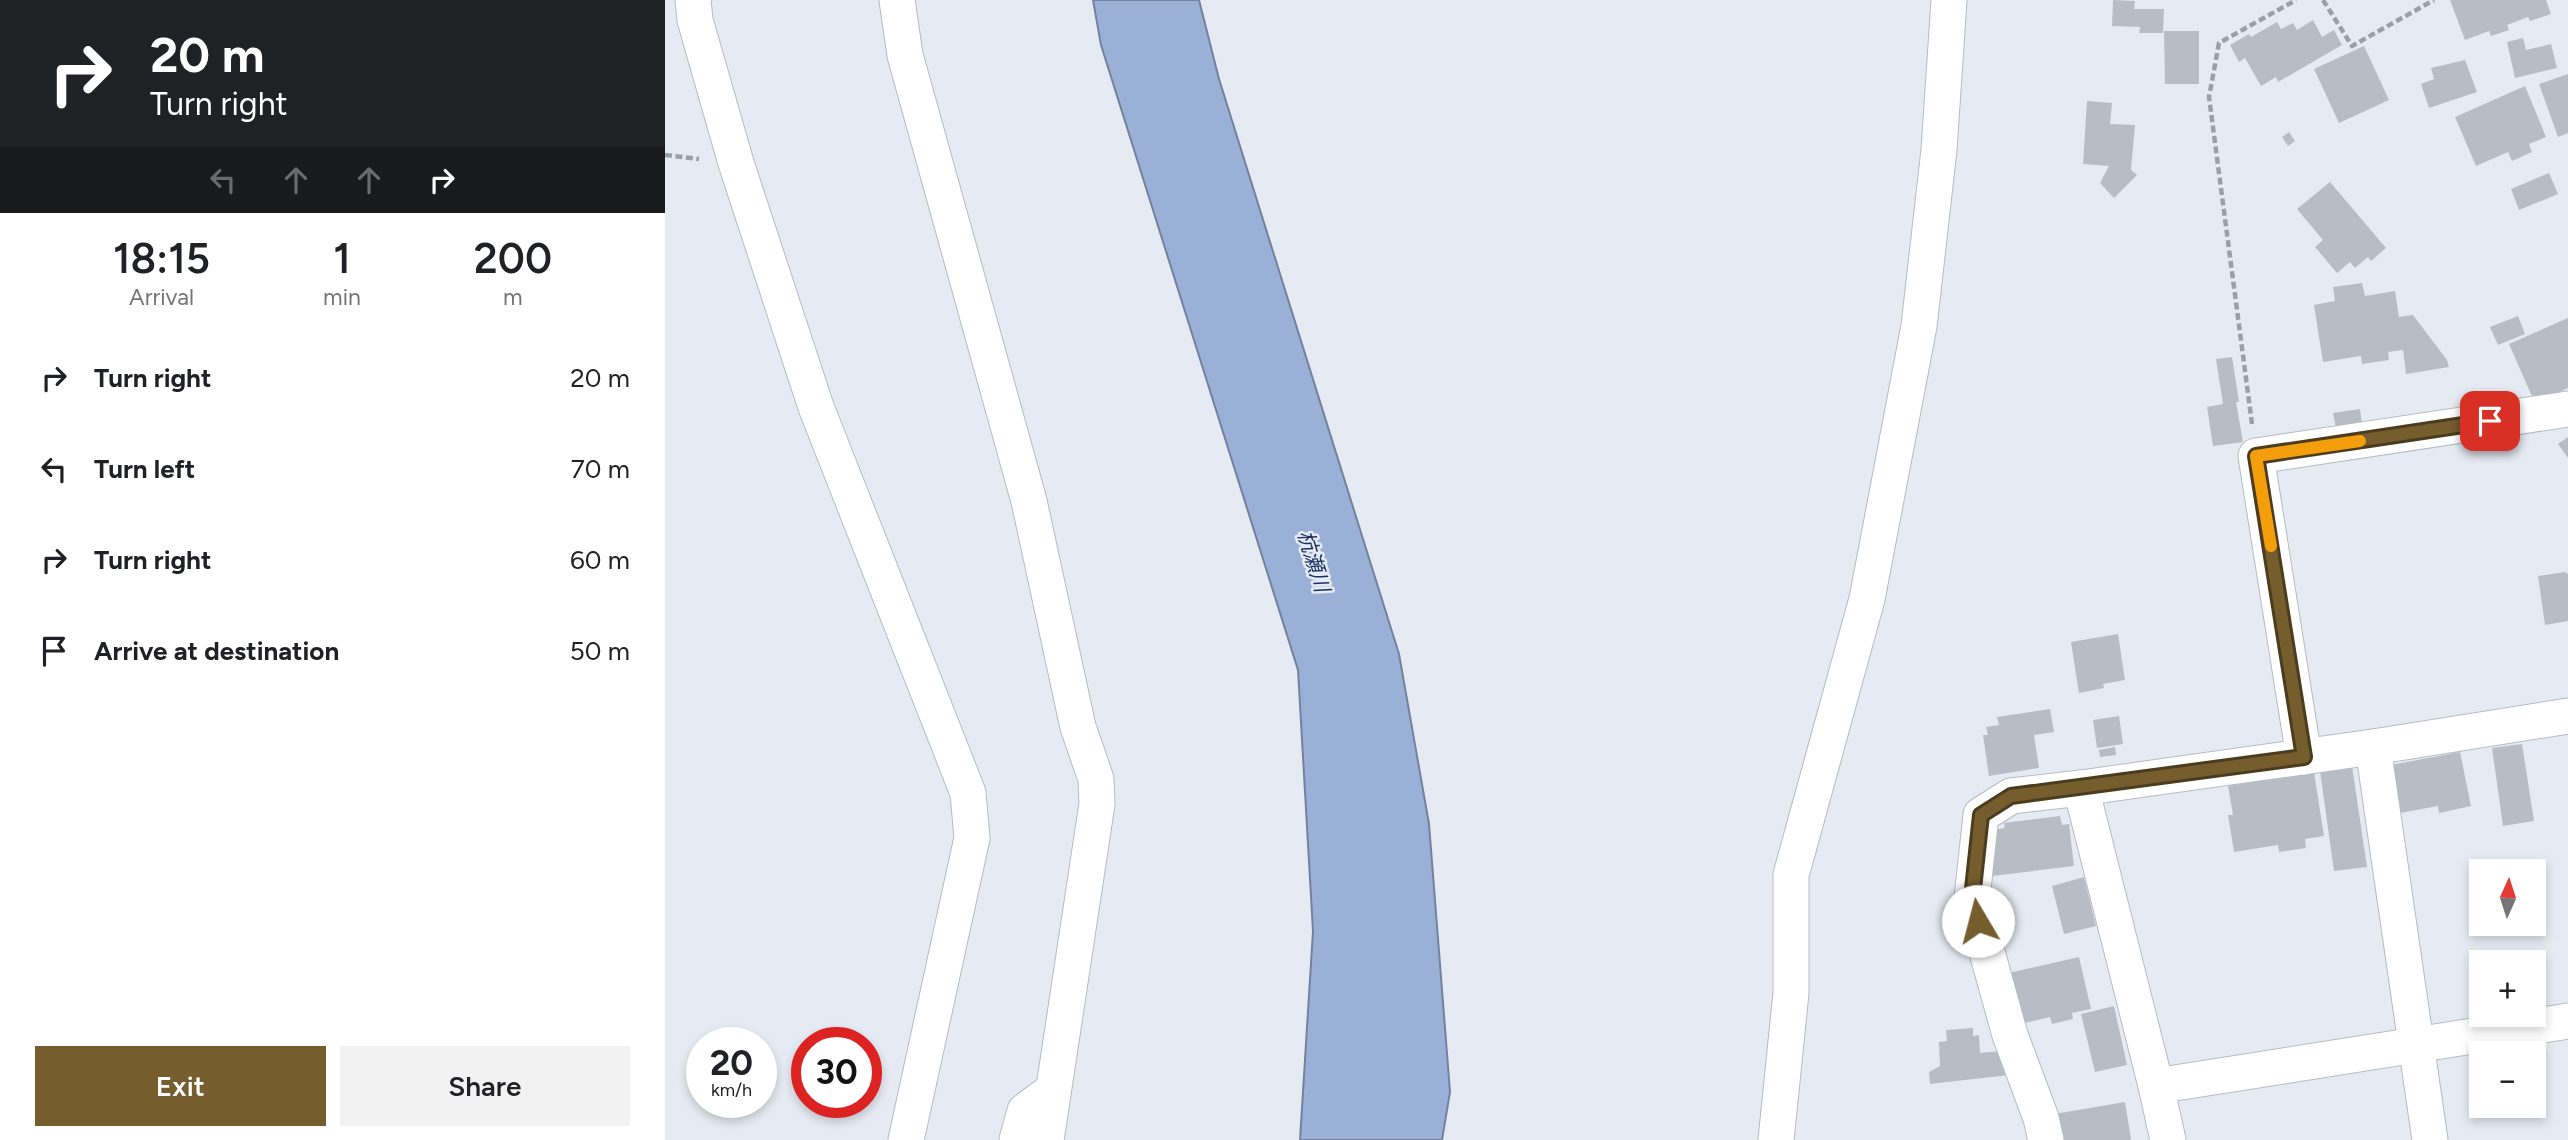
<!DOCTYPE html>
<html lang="en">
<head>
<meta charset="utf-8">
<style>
	:root { --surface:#fff; --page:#f2f2f2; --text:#202124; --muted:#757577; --accent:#755d2e }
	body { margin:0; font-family:Figtree,"Noto Sans JP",sans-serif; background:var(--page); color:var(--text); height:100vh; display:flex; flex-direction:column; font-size:26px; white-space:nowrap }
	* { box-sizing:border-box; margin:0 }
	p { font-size:23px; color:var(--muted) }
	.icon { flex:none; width:38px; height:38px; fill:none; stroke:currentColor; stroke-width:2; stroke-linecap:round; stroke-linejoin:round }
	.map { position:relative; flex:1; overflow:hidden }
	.sheet { display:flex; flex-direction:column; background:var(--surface); width:665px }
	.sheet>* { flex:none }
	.top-card { background:#202124; color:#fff; overflow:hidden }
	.needle { width:46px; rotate:3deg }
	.buttons { position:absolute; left:1804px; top:859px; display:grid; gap:14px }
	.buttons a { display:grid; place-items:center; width:77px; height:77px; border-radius:0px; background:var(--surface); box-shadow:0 4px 10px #0003; font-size:35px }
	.speed { position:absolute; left:21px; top:1027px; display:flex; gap:14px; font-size:35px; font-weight:700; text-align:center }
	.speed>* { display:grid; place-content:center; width:91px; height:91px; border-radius:50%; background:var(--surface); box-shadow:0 4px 10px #0003; line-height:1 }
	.speed small { font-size:18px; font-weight:400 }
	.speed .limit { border:10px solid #d22; background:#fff; color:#111 }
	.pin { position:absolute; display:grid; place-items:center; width:60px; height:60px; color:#fff; margin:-30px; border-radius:14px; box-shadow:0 4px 10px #0006 }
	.me { position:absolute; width:77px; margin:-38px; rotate:352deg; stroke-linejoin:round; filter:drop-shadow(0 0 5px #0008) }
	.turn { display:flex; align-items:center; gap:24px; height:147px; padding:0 35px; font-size:32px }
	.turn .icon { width:91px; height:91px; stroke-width:2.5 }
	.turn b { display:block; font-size:49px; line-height:60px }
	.lanes { display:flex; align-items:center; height:66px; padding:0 35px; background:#0003; justify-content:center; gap:35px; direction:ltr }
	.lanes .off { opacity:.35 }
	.eta { display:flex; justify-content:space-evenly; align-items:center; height:119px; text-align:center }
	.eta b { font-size:42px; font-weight:600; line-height:49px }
	.button { display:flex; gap:14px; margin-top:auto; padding:14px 35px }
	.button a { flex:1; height:80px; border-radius:0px; background:var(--accent); color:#fff; font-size:28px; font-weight:600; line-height:80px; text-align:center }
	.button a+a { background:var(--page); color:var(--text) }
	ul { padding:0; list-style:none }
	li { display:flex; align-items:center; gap:21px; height:91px; padding:0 35px }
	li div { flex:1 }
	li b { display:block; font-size:26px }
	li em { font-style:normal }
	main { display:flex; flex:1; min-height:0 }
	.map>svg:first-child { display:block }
	.water { fill:#9bb0d6; stroke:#73829e; stroke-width:2 }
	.building { fill:#b8bdc5 }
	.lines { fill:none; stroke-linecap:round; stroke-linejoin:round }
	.street-casing { stroke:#b6bbc3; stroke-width:37 }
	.path { stroke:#9ca0a6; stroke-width:4.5; stroke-dasharray:7 3.5; stroke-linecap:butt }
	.street { stroke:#fff; stroke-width:35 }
	.route-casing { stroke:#4c3c1e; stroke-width:18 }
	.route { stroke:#755d2e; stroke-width:12 }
	.slow { stroke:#f59e0b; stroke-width:12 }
	.labels { text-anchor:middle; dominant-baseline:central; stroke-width:5; stroke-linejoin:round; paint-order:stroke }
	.water-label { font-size:21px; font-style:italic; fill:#1b3363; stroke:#e6ebf3 }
</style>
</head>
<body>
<main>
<section class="sheet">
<div class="top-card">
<div class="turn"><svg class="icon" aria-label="right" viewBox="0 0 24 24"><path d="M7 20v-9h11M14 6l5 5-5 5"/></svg><div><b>20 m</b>Turn right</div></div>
<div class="lanes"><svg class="icon off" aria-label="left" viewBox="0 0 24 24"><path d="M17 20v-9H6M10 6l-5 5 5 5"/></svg><svg class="icon off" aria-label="ahead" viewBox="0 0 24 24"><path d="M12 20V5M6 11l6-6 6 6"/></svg><svg class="icon off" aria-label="ahead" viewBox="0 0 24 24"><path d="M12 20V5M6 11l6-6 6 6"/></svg><svg class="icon" aria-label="right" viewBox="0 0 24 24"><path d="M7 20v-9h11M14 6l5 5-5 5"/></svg></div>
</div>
<div class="eta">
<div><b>18:15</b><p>Arrival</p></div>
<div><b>1</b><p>min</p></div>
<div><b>200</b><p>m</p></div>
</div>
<ul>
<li><svg class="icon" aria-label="right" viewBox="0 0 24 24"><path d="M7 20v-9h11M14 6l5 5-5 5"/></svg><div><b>Turn right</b></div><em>20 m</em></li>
<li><svg class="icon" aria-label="left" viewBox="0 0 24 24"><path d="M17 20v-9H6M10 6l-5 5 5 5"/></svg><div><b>Turn left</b></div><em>70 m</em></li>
<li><svg class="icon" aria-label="right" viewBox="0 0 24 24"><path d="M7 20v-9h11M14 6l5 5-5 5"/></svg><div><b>Turn right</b></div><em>60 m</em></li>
<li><svg class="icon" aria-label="arrive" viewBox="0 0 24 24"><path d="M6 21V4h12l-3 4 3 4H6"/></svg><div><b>Arrive at destination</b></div><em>50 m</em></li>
</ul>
<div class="button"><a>Exit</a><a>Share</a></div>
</section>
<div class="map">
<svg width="1903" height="1140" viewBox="0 0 1903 1140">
	<rect width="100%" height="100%" fill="#e6ebf3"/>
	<!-- water -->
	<path class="water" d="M 428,0 L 534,0 L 554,79 L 734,654 L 764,824 L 785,1092 L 777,1140 L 635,1140 L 648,931 L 633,670 L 436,45 Z"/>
	<!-- building -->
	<g class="building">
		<path d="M 1448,0 L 1470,1 L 1469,9 L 1499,9 L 1498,33 L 1474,33 L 1475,27 L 1447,26 Z"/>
		<path d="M 1785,0 L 1881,0 L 1886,14 L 1865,21 L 1863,17 L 1842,25 L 1844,30 L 1826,36 L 1824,31 L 1800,40 Z"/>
		<path d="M 1648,20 L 1657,37 L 1669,30 L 1677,45 L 1613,82 L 1611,77 L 1596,86 L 1580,58 L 1574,62 L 1565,45 L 1584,34 L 1586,37 L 1612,22 L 1616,29 L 1628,23 L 1632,30 Z"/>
		<path d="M 1499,31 L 1534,31 L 1534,84 L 1500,84 Z"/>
		<path d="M 1858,38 L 1861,50 L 1886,44 L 1892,68 L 1850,78 L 1842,42 Z"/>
		<path d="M 1699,46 L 1724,100 L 1674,123 L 1649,69 Z"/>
		<path d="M 1800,60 L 1812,92 L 1764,108 L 1756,84 L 1769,79 L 1766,68 Z"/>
		<path d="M 1903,74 L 1903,133 L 1893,137 L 1874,84 Z"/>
		<path d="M 1860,86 L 1881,137 L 1864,144 L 1867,152 L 1847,161 L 1843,152 L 1811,166 L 1790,117 Z"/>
		<path d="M 1422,101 L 1447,103 L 1445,124 L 1470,125 L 1466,170 L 1472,175 L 1449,198 L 1435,183 L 1444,166 L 1418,164 Z"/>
		<path d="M 1624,132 L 1630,141 L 1623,146 L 1617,137 Z"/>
		<path d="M 1884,173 L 1893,194 L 1854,210 L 1846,189 Z"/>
		<path d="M 1665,182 L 1721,248 L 1706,261 L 1703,257 L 1690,268 L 1685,262 L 1672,273 L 1650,247 L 1658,240 L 1632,209 Z"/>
		<path d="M 1697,283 L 1700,296 L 1730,291 L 1734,317 L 1748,315 L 1782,360 L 1784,367 L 1741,374 L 1738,350 L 1723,352 L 1724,360 L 1697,364 L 1696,356 L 1658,362 L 1649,305 L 1670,301 L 1668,287 Z"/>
		<path d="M 1853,316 L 1860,334 L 1833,345 L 1825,327 Z"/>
		<path d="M 1903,318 L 1903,388 L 1870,403 L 1844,344 Z"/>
		<path d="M 1567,357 L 1574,402 L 1571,402 L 1578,442 L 1548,446 L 1542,407 L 1558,404 L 1551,359 Z"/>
		<path d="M 1695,409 L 1697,424 L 1671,428 L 1668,413 Z"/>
		<path d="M 1903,437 L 1903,458 L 1893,444 Z"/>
		<path d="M 1900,572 L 1903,574 L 1903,621 L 1880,625 L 1873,576 Z"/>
		<path d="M 1453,634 L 1460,680 L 1438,684 L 1439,688 L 1414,693 L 1406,642 Z"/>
		<path d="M 1385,709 L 1389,732 L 1369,735 L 1374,768 L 1324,776 L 1318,735 L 1323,735 L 1321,727 L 1334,725 L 1332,717 Z"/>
		<path d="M 1454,716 L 1458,744 L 1432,748 L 1428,720 Z"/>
		<path d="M 1857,744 L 1869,821 L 1838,826 L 1827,748 Z"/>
		<path d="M 1450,747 L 1451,755 L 1435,757 L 1434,750 Z"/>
		<path d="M 1795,752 L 1806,806 L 1774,813 L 1773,806 L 1735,813 L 1726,765 Z"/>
		<path d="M 1687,766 L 1702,867 L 1669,871 L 1655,771 Z"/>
		<path d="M 1649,772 L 1659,836 L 1640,839 L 1641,848 L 1614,852 L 1613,845 L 1569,852 L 1563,815 L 1568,815 L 1563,786 Z"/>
		<path d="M 1395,816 L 1397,825 L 1404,824 L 1409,866 L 1327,876 L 1322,831 L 1340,828 L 1339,823 Z"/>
		<path d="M 1419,877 L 1431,926 L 1399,934 L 1387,886 Z"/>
		<path d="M 1414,957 L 1426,1009 L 1407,1013 L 1408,1019 L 1387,1024 L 1385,1017 L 1351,1025 L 1339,974 Z"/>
		<path d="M 1449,1006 L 1462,1065 L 1430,1072 L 1416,1014 Z"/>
		<path d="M 1308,1028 L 1308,1036 L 1314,1035 L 1315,1053 L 1336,1051 L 1344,1075 L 1265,1084 L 1264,1072 L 1275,1066 L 1274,1042 L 1282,1041 L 1281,1030 Z"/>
		<path d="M 1460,1102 L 1466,1140 L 1387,1140 L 1383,1115 Z"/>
	</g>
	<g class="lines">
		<!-- street casing -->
		<g class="street-casing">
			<g id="street">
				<path d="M 28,0 L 30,20 L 71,163 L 151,407 L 303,793 L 307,838 L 241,1140"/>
				<path d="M 232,0 L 240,55 L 364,501 L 413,727 L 431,779 L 432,804 L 381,1140"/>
				<path d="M 1708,747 L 1765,1140"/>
				<path d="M 1639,757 L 1591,456 L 1903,409"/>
				<path d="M 1491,1086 L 1903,1021"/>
				<path d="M 352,1140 L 360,1111 L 388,1090"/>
				<path d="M 1111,1140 L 1126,993 L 1126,875 L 1202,599 L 1254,326 L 1274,150 L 1284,0"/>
				<path d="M 1381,1140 L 1376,1118 L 1345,1035 L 1307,898 L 1316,815 L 1346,796 L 1416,788"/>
				<path d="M 1503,1140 L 1491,1086 L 1416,788 L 1708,747 L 1903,716"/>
			</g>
		</g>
		<!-- path -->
		<g class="path">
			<path d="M 1658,0 L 1687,46 L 1769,0"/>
			<path d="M 0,155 L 34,159"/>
			<path d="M 1587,424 L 1544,97 L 1554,43 L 1631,0"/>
		</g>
		<!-- street -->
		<use href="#street" class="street"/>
	</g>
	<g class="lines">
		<!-- route casing -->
		<g class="route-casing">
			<path id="route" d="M 1313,921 L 1307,898 L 1316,815 L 1346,796 L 1639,757 L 1591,456 L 1825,421"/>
		</g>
		<!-- route -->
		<use href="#route" class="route"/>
		<!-- slow -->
		<path class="slow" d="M 1606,546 L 1591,456 L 1695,441"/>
	</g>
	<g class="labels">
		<!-- water labels -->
		<g class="water-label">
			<text transform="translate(649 561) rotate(73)">杭瀬川</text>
		</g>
	</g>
</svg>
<div class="buttons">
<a><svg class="needle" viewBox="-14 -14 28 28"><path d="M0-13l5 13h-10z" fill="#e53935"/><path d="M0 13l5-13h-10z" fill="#757577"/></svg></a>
<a>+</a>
<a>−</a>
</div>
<div class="speed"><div>20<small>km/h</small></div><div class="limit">30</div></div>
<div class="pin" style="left:1825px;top:421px;background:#d93025"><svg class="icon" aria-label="arrive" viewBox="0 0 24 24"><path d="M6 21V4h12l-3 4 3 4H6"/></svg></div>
<svg class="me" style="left:1313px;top:921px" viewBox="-20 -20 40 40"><circle r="19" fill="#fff"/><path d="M0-13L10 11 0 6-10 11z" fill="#755d2e"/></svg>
</div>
</main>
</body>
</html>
